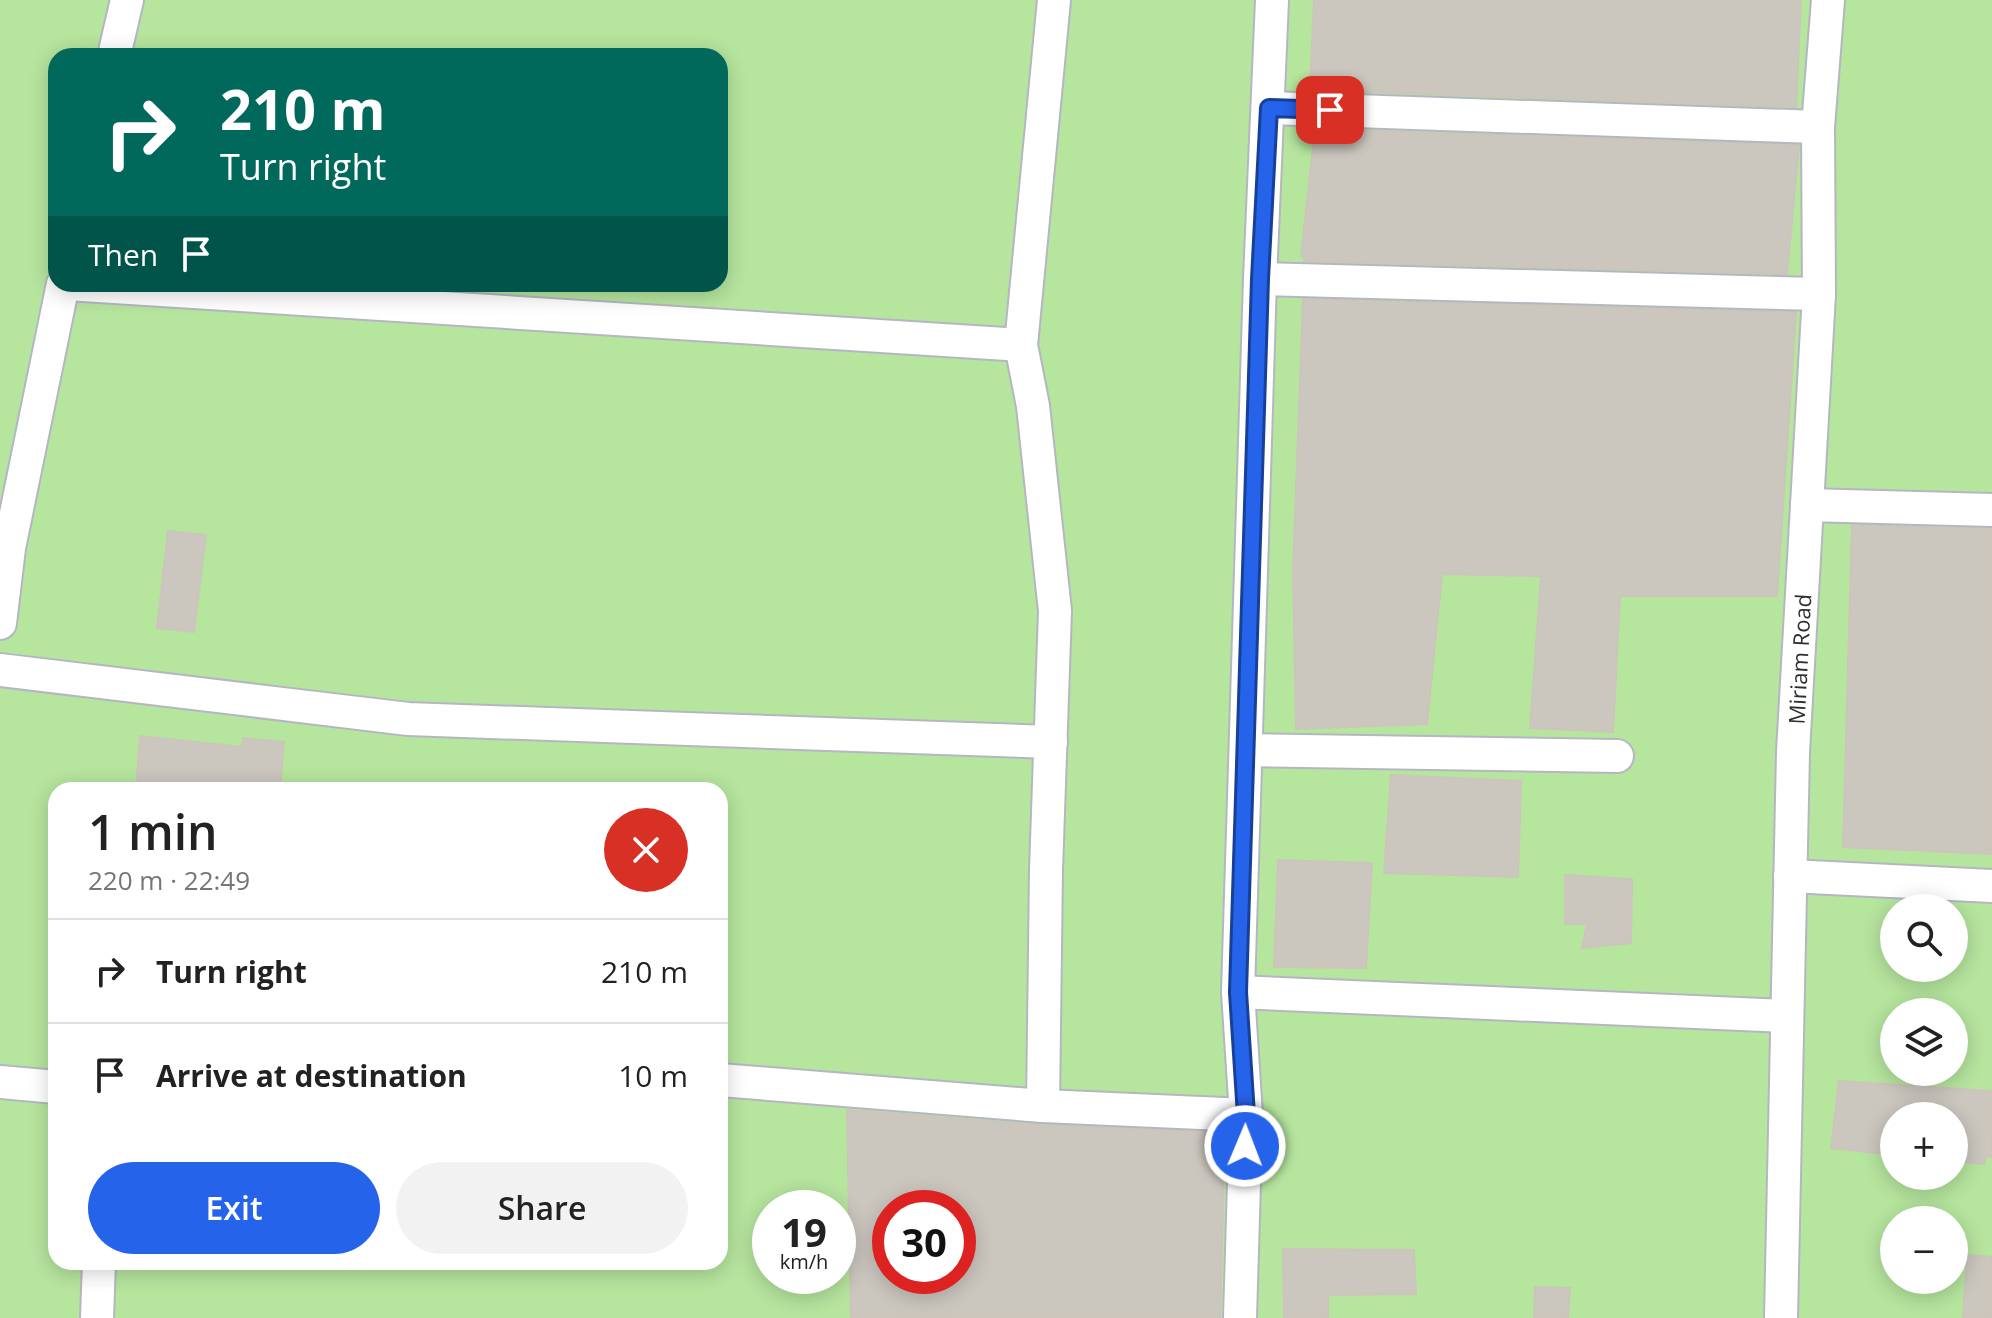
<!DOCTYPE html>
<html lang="en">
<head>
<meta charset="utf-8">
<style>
	:root { --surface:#fff; --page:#f2f2f2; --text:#222; --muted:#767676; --line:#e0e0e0; --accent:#2563eb }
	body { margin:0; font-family:"Open Sans",sans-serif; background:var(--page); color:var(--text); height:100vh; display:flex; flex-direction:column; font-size:30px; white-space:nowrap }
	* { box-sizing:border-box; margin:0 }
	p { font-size:26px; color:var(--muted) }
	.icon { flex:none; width:44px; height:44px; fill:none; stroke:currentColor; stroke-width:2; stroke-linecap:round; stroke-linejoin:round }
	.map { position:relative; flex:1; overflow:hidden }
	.sheet { position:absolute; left:48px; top:782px; width:680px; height:488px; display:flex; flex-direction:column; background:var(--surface); border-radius:24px; box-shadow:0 4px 20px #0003 }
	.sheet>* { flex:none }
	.banner { position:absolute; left:48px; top:48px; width:680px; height:244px; border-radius:24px; box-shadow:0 4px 20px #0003; background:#00695c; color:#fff; overflow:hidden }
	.fabs { position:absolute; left:1880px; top:894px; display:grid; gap:16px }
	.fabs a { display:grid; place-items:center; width:88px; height:88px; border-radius:50%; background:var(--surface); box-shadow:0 4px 20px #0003; font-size:40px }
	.speed { position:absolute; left:752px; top:1190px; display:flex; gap:16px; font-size:40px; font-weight:700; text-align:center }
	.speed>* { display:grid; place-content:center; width:104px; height:104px; border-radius:50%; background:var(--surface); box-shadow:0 4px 20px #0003; line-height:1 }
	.speed small { font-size:20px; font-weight:400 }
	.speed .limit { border:12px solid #d22; background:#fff; color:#111 }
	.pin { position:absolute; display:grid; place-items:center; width:68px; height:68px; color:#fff; margin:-34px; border-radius:16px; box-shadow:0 4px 12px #0006 }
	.me { position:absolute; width:88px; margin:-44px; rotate:1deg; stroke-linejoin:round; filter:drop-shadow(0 0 6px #0008) }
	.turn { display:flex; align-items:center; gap:28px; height:168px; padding:0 40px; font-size:36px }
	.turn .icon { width:104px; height:104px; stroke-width:2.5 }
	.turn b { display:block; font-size:56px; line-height:68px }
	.then { display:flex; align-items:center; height:76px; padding:0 40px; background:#0003; gap:16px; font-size:30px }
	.round { display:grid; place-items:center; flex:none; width:84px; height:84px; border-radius:42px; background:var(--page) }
	.headline { display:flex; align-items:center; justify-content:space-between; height:136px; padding:0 40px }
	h1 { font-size:48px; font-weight:600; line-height:60px }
	.button { display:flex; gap:16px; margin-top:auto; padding:16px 40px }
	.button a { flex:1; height:92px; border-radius:48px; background:var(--accent); color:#fff; font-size:32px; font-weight:600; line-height:92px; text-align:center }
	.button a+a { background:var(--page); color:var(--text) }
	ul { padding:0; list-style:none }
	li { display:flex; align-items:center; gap:24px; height:104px; padding:0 40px; border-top:2px solid var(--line) }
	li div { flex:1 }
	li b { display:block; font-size:30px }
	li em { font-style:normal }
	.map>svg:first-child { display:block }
	.green { fill:#b6e59e; fill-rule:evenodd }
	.building { fill:#cbc7bf; stroke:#cbc5ba; stroke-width:2; fill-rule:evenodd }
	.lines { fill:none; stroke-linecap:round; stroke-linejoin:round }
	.minor-casing { stroke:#b4b7c1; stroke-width:36 }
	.minor { stroke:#fff; stroke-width:32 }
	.route-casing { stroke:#184099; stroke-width:20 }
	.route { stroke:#2563eb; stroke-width:14 }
	.labels { text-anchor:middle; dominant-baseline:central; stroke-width:7; stroke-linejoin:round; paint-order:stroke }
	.street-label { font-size:22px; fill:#2e2e2e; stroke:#fff }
</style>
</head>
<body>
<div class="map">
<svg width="1992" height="1318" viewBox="0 0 1992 1318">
	<rect width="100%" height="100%" fill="#efe9e1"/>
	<!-- green -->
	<path class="green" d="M 0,0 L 1992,0 L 1992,1318 L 0,1318 ZM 56,56 L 720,56 L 720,284 L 56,284 ZM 56,790 L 720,790 L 720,1262 L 56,1262 ZM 1894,908 L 1954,908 L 1954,968 L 1894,968 ZM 1894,1012 L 1954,1012 L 1954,1072 L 1894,1072 ZM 1894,1116 L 1954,1116 L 1954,1176 L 1894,1176 ZM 770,1208 L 838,1208 L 838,1276 L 770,1276 ZM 890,1208 L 958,1208 L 958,1276 L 890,1276 ZM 1894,1220 L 1954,1220 L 1954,1280 L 1894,1280 Z"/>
	<!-- building -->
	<g class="building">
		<path d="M 1314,0 L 1801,0 L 1796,107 L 1310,90 Z"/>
		<path d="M 1315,129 L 1799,145 L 1787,274 L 1304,261 L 1304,256 L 1301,256 Z"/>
		<path d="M 1303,299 L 1796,312 L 1777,596 L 1620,596 L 1613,732 L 1530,728 L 1541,576 L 1442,574 L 1427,724 L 1296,729 L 1293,572 Z"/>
		<path d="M 1852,525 L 1992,529 L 1992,854 L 1843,847 Z"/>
		<path d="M 168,531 L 206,535 L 194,632 L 157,628 Z"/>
		<path d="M 140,736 L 242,747 L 243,738 L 284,742 L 280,790 L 136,790 Z"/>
		<path d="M 1391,775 L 1521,781 L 1518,877 L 1384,873 Z"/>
		<path d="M 1278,860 L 1372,863 L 1366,968 L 1274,967 Z"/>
		<path d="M 1565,875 L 1632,879 L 1631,943 L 1582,948 L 1587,924 L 1565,924 Z"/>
		<path d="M 1839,1081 L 1992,1091 L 1992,1157 L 1985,1156 L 1984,1164 L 1954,1161 L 1954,1116 L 1894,1116 L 1894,1155 L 1831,1148 Z"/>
		<path d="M 847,1110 L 1042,1125 L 1225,1133 L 1220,1318 L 851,1318 ZM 890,1208 L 958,1208 L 958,1276 L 890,1276 Z"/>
		<path d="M 1283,1249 L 1414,1250 L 1416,1294 L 1328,1295 L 1328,1318 L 1284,1318 Z"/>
		<path d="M 1967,1255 L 1992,1257 L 1992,1318 L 1963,1318 Z"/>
		<path d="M 1535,1287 L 1570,1288 L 1568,1318 L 1534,1318 Z"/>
	</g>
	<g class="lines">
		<!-- minor casing -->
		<g class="minor-casing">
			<g id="minor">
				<path d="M 114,56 L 127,0"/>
				<path d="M 1269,108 L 1818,127"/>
				<path d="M 1260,279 L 1819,294"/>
				<path d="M 67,284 L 1021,345"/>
				<path d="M 1807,505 L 1992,510"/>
				<path d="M 0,623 L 9,548 L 63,284"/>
				<path d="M 0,670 L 408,719 L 1051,742"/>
				<path d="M 1246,750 L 1617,756"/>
				<path d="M 1790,876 L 1992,886"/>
				<path d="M 1238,992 L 1786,1016"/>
				<path d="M 720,1080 L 1043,1106 L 1246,1115"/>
				<path d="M 0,1082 L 56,1087"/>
				<path d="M 1043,1106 L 1046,870 L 1055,611 L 1033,406 L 1021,345 L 1054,0"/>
				<path d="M 97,1318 L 99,1262"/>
				<path d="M 1240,1318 L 1246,1115 L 1238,992 L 1260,279 L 1272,0"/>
				<path d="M 1781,1318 L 1793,752 L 1819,294 L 1818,127 L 1828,0"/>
			</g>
		</g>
		<!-- minor -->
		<use href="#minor" class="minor"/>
	</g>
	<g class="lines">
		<!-- route casing -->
		<g class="route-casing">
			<path id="route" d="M 1245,1146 L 1246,1115 L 1238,992 L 1260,279 L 1269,108 L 1330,110"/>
		</g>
		<!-- route -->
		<use href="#route" class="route"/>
	</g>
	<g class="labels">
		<!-- street labels -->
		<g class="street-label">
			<text transform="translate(1799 659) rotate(-87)">Miriam Road</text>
		</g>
	</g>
</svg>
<div class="fabs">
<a><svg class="icon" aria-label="search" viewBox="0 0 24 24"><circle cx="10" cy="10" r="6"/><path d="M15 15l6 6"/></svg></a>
<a><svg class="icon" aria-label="layers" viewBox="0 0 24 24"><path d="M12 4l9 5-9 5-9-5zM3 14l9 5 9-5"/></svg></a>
<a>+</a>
<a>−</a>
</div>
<div class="speed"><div>19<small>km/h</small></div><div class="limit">30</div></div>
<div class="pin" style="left:1330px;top:110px;background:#d93025"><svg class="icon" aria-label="arrive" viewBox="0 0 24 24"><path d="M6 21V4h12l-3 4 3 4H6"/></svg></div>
<svg class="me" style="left:1245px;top:1146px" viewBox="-20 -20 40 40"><circle r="17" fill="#2563eb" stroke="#fff" stroke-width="3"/><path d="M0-11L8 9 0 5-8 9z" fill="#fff"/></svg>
<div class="banner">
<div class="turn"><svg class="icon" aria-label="right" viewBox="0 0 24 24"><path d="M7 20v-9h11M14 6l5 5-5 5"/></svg><div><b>210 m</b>Turn right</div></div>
<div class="then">Then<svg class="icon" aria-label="arrive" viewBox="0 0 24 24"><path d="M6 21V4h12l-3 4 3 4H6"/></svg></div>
</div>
<section class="sheet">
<div class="headline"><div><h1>1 min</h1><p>220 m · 22:49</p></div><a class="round" style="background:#d93025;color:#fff"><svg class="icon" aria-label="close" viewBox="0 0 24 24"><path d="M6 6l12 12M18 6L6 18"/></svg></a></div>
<ul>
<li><svg class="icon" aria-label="right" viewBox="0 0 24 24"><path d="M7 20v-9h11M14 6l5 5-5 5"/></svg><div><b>Turn right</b></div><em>210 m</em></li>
<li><svg class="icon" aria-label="arrive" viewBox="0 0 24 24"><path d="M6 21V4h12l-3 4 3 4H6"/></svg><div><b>Arrive at destination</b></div><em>10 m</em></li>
</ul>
<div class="button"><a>Exit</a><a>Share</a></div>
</section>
</div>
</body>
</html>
